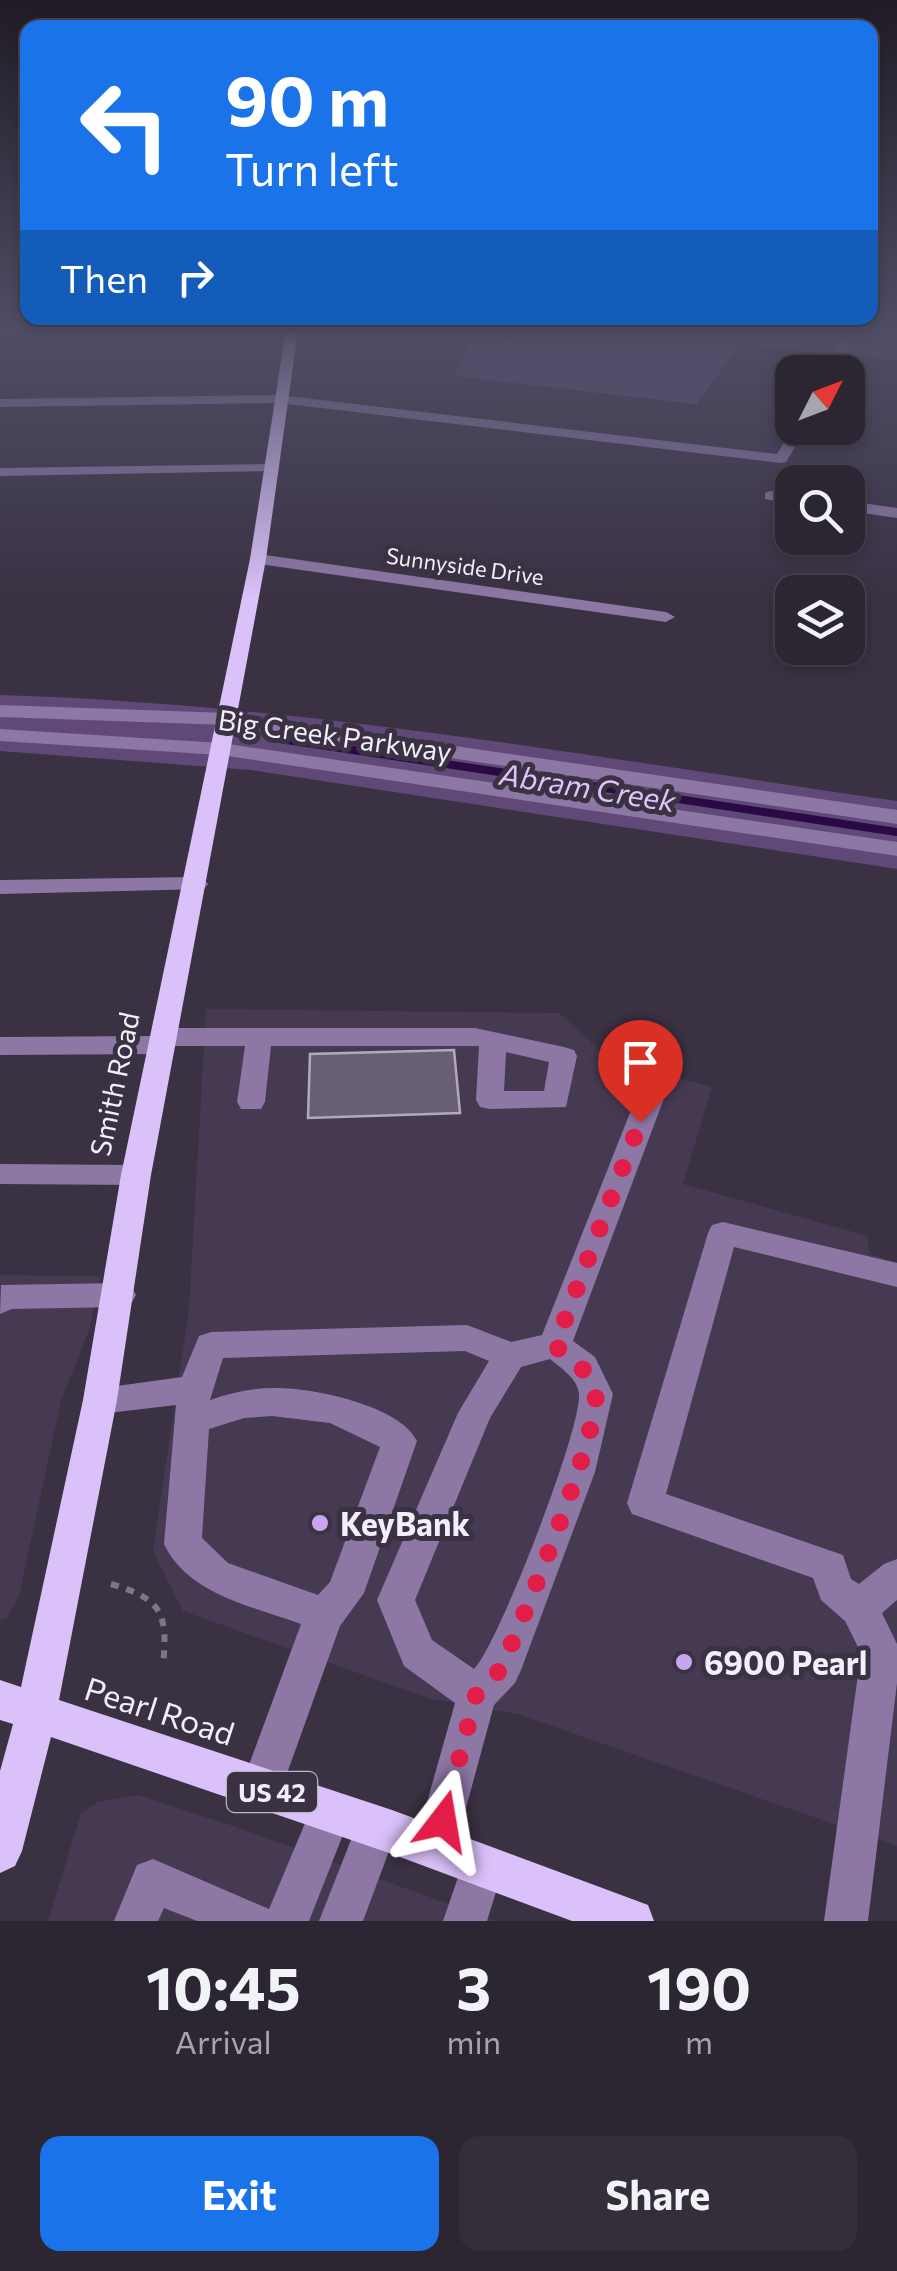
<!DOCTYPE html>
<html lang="en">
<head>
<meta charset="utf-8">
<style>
	:root { --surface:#2c2532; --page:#342d3a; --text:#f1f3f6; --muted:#a6a5ac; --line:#48424d; --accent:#1a73e8 }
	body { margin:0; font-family:Commissioner,sans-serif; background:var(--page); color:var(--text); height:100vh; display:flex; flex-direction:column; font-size:38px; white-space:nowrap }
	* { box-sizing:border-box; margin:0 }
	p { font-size:32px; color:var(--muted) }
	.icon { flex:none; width:55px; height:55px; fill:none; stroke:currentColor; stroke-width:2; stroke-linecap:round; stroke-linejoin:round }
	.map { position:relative; height:1921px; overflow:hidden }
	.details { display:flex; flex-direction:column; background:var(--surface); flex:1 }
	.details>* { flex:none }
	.top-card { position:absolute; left:20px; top:20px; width:858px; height:305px; border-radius:20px; box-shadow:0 5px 15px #0003,0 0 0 2px var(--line); background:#1a73e8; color:#fff; overflow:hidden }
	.needle { width:65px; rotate:48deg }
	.fabs { position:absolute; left:775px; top:355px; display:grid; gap:20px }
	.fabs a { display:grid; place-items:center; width:90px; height:90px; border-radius:20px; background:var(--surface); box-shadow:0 5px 15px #0003,0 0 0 2px var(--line); font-size:50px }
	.pin { position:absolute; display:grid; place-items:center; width:85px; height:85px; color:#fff; margin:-102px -42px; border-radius:50% 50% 50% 0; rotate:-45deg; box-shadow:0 0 10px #0007 }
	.pin .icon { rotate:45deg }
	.me { position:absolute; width:110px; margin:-55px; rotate:14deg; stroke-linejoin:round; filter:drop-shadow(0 0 8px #0008) }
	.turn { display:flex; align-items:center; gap:35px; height:210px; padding:0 40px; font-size:45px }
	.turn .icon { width:130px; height:130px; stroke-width:2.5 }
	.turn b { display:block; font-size:70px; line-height:85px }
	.then { display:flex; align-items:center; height:95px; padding:0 40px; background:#0003; gap:20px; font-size:38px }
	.eta { display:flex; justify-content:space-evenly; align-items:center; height:170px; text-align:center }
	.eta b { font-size:60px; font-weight:700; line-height:70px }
	.button { display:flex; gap:20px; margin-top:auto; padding:20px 40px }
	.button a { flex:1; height:115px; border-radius:20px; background:var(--accent); color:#fff; font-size:40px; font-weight:700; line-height:115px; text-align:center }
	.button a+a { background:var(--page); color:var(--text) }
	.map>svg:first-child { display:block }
	.built { fill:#453a52 }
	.green { fill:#604978 }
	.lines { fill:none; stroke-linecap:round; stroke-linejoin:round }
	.stream { stroke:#2b0944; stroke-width:8 }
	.building { fill:#685f73; stroke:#b3a9bf; stroke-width:2.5 }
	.path { stroke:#7e7686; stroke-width:6; stroke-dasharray:8 8; stroke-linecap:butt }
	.minor { fill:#8d77a5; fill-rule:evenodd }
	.major { fill:#dbc1fa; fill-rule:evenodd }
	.route { stroke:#e11d48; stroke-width:18; stroke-dasharray:0 32.4 }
	.poi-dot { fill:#c8a6ef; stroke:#3a3143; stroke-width:4 }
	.labels { text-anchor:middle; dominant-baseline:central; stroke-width:10; stroke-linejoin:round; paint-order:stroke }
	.far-street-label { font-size:22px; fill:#f3eefa; stroke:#3a3143 }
	.shield { fill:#3a3143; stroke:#bcb5c3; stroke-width:2.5 }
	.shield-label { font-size:25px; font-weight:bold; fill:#f3eefa }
	.street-label { font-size:28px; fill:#f3eefa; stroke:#3a3143 }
	.water-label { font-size:30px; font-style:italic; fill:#ddc4fb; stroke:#3a3143 }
	.near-poi-label { font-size:32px; font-weight:bold; fill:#f3eefa; stroke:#3a3143; text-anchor:start }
	.near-street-label { font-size:32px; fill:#f3eefa; stroke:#3a3143 }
</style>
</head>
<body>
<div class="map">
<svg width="897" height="1921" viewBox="0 0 897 1921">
	<rect width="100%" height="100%" fill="#3a3143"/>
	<!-- built -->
	<g class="built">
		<path d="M 206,1009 L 559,1013 L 610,1059 L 712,1087 L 683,1184 L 868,1236 L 869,1254 L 897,1262 L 897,1846 L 517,1714 L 431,1699 L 183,1611 L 153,1551 L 189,1309 Z"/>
		<path d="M 0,1275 L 101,1276 L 89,1330 L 61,1401 L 19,1596 L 7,1618 L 0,1620 Z"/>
		<path d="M 138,1795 L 239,1828 L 496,1921 L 48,1921 L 81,1813 L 98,1802 Z"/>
	</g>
	<!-- green -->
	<g class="green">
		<path d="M 383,330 L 897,330 L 897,360 L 740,345 L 696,404 L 454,376 L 469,346 L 382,336 Z"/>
		<path d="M 0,695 C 301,704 599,758 897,801 L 897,869 L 251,770 L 0,751 Z"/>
	</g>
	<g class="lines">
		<!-- stream -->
		<path class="stream" d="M 280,739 L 897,832"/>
	</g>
	<!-- building -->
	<path class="building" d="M 454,1050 L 460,1113 L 308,1118 L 310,1054 Z"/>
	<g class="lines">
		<!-- path -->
		<path class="path" d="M 111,1584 C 163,1599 168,1614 163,1666"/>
		<!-- minor -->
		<g class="minor">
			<path d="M 114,330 L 284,330 L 278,334 L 120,334 Z"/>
			<path d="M 840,343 L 850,346 L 836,372 L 824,372 Z"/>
			<path d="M 279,395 L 777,454 L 793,428 L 807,428 L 786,462 L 781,463 L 279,403 L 0,407 L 0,399 Z"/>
			<path d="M 275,464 L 277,467 L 270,471 L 0,476 L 0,468 Z"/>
			<path d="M 770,491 L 792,494 L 792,504 L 765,499 L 765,493 Z"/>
			<path d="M 848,501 L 897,508 L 897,518 L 848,511 Z"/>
			<path d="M 258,554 L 666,612 L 675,617 L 666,622 L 252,563 L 252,555 Z"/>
			<path d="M 0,705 L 227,713 L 897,810 L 897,824 L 227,725 L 0,717 Z"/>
			<path d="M 0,729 L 221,743 L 897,842 L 897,856 L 221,755 L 0,741 Z"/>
			<path d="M 196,877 L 204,879 L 208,884 L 204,889 L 0,894 L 0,880 Z"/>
			<path d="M 165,1028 L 475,1028 L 564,1047 L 574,1050 L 577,1056 L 566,1107 L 490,1109 L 480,1107 L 476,1100 L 479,1046 L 271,1046 L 265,1102 L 261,1109 L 241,1109 L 237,1102 L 245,1046 L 176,1046 L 163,1054 L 0,1055 L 0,1037 L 152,1036 ZM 506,1052 L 549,1062 L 544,1091 L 504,1091 Z"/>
			<path d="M 655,1076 L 665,1079 L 669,1085 L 573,1341 L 595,1357 L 613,1394 L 595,1472 L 521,1670 L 515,1683 L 494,1705 L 451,1863 L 436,1870 L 421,1863 L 414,1848 L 455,1703 L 404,1666 L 377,1600 L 458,1413 L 489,1361 L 465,1351 L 223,1358 L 210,1400 C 231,1393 251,1388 273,1388 C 310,1387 400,1405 417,1441 L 364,1593 L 340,1626 L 276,1804 L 261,1810 L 246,1804 L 240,1789 L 301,1624 C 253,1606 188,1595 164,1544 L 176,1405 L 100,1414 L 88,1410 L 83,1400 L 88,1390 L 182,1377 L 199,1336 L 211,1332 L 467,1325 L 511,1342 L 542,1335 L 641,1085 L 645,1079 ZM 550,1359 C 561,1368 578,1379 579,1394 C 582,1428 498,1645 474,1669 L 432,1640 L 415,1600 L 490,1418 L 521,1367 ZM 272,1416 L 330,1423 L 380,1447 L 330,1582 L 318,1595 L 228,1563 L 202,1538 L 209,1429 L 244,1418 Z"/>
			<path d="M 0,1164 L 136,1165 L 146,1168 L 151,1175 L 146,1182 L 136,1185 L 0,1184 Z"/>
			<path d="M 723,1222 L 897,1263 L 897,1287 L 734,1247 L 666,1494 L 843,1555 L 851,1579 L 859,1584 L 884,1564 L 897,1559 L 897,1600 L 882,1613 L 897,1644 L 897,1683 L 868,1921 L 824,1921 L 861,1653 L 845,1621 L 821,1600 L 813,1578 L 632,1514 L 627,1503 L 708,1233 L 712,1225 Z"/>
			<path d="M 120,1283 L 131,1286 L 136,1295 L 131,1304 L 120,1307 L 12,1309 L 0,1314 L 1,1285 Z"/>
			<path d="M 331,1791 L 346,1797 L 352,1812 L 309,1921 L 197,1921 L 164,1908 L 158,1921 L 114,1921 L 137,1865 L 153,1859 L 269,1909 L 316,1797 Z"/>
			<path d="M 377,1806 L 392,1812 L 398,1827 L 363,1921 L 319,1921 L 362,1812 Z"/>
			<path d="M 482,1844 L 497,1851 L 504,1866 L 487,1921 L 443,1921 L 467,1851 Z"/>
		</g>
		<!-- major -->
		<path class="major" d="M 286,330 L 298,330 L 266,559 L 151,1175 L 117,1400 L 59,1700 L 392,1810 L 632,1899 L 648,1905 L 654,1921 L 572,1921 L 392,1854 L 51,1737 L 22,1851 L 15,1866 L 0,1873 L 0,1771 L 13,1724 L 0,1720 L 0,1680 L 21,1687 L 83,1400 L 121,1175 L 250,559 Z"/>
	</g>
	<!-- sky -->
	<linearGradient id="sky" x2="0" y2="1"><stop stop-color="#201b25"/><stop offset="0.55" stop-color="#4f4e66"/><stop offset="1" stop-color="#4f4e66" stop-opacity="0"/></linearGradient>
	<rect width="897" height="599" fill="url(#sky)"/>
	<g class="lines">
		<!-- route -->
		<path class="route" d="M 443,1821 L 476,1695 L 500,1670 C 519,1629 604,1424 595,1391 C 589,1370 571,1358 555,1346 L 640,1122"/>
	</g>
	<!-- markers -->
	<g class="poi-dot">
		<circle cx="320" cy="1523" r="10"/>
		<circle cx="684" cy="1662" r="10"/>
	</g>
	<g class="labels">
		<!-- far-street labels -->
		<g class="far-street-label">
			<text transform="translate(465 566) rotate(8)">Sunnyside Drive</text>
		</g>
		<!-- shield labels -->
		<rect class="shield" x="227" y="1772" width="90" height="40" rx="8"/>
		<g class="shield-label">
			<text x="272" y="1792">US 42</text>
		</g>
		<!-- street labels -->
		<g class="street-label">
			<text transform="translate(335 735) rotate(8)">Big Creek Parkway</text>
			<text transform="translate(114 1084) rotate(-78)">Smith Road</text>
		</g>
		<!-- water labels -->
		<g class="water-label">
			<text transform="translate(588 786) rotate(9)">Abram Creek</text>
		</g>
		<!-- near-poi labels -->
		<g class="near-poi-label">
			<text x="340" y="1523">KeyBank</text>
			<text x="704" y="1662">6900 Pearl</text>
		</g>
		<!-- near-street labels -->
		<g class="near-street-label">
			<text transform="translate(160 1710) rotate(18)">Pearl Road</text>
		</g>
	</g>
</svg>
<div class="fabs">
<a><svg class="needle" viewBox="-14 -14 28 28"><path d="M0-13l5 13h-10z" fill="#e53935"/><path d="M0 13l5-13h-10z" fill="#a6a5ac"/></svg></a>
<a><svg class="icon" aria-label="search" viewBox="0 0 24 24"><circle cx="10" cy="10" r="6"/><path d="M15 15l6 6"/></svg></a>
<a><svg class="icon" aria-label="layers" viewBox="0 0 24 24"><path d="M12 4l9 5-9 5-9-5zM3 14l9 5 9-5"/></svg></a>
</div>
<div class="pin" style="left:640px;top:1122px;background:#d93025"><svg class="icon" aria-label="arrive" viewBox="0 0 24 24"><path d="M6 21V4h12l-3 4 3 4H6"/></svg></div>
<svg class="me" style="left:443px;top:1821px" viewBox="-20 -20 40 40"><path d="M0-17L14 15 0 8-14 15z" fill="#e11d48" stroke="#fff" stroke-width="4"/></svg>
<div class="top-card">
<div class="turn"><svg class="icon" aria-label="left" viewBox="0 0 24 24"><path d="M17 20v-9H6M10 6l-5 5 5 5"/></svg><div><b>90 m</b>Turn left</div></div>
<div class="then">Then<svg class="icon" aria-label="right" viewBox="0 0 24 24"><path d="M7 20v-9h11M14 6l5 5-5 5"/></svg></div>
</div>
</div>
<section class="details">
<div class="eta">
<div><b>10:45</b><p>Arrival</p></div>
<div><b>3</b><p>min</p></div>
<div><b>190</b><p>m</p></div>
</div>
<div class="button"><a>Exit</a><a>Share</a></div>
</section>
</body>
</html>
